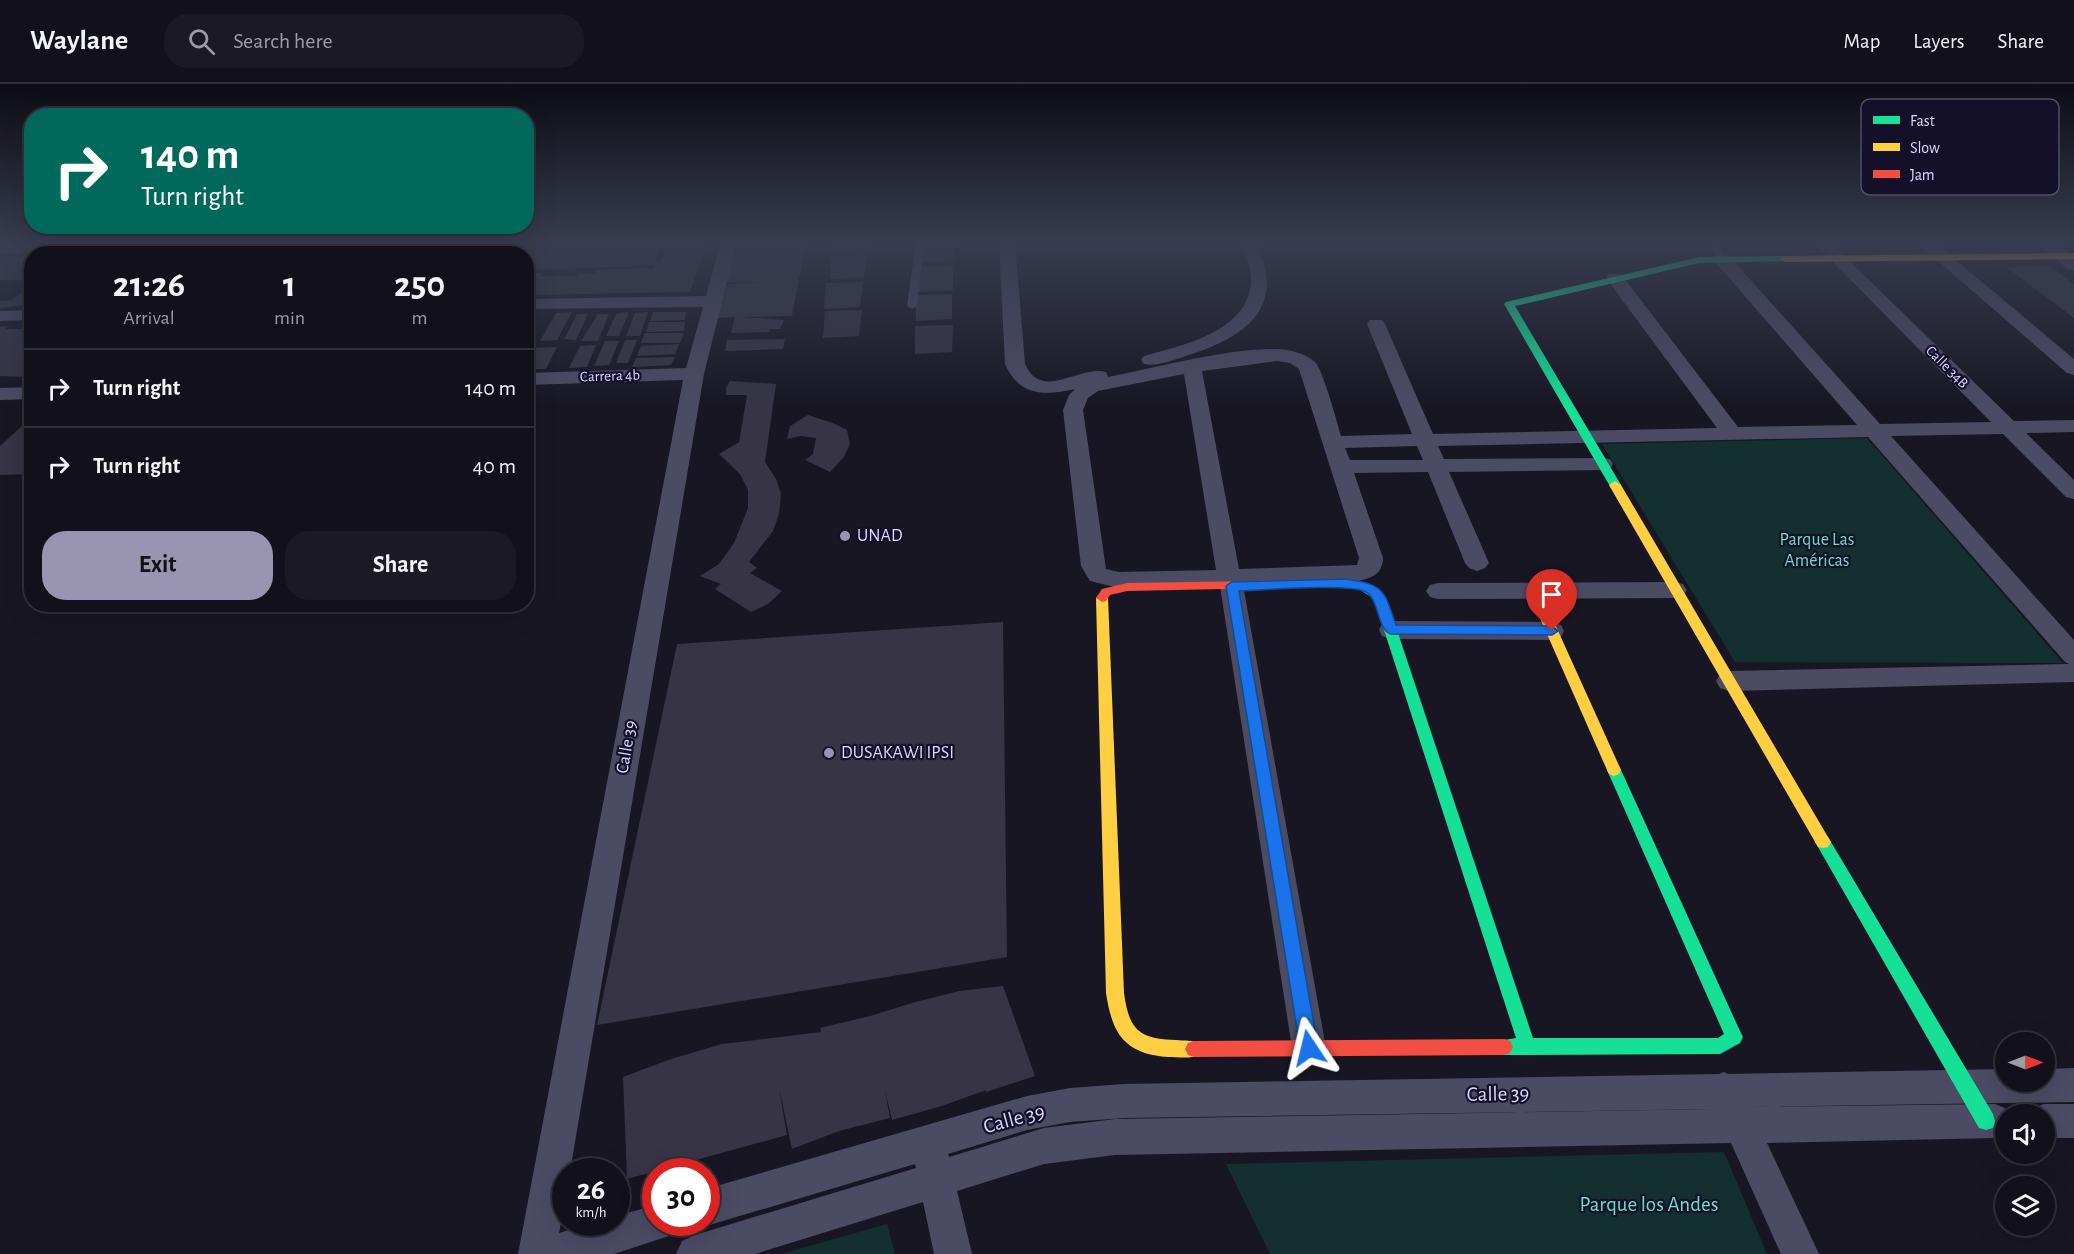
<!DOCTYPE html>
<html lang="en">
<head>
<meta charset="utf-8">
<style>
	:root { --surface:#12101a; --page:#1b1923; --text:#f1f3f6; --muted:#9c9da2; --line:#313039; --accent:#9894b2 }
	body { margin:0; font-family:"Alegreya Sans",sans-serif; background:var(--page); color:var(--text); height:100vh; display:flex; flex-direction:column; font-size:22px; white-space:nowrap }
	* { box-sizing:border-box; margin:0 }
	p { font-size:20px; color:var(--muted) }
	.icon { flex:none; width:33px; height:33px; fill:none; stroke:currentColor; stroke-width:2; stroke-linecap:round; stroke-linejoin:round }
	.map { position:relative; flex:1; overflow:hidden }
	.details { position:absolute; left:24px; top:162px; width:510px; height:366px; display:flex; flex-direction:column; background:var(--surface); border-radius:24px; box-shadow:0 6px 24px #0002,0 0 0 2px var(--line) }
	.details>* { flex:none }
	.guide { position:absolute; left:24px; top:24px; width:510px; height:126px; border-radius:24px; box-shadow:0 6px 24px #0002,0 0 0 2px var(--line); background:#00695c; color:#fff; overflow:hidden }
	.needle { width:39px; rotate:90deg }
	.tools { position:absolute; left:1995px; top:948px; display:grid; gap:12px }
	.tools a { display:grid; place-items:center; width:60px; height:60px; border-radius:50%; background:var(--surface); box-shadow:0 6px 24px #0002,0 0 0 2px var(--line); font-size:30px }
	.speed { position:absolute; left:552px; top:1074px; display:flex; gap:12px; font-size:30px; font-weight:700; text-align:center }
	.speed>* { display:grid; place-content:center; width:78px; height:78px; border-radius:50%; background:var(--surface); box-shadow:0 6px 24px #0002,0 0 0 2px var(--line); line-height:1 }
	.speed small { font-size:15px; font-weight:400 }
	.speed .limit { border:9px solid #d22; background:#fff; color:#111 }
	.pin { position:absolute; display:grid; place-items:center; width:51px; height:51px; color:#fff; margin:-62px -26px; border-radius:50% 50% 50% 0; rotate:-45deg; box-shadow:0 0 6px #0007 }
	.pin .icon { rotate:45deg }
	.me { position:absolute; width:66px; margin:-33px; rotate:350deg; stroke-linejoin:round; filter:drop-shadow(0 0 4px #0008) }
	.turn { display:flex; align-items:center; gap:21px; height:126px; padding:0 18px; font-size:27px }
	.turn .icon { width:78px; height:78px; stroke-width:2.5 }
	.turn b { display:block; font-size:42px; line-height:51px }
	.eta { display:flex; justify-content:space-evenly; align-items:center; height:102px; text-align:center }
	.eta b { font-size:36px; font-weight:700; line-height:42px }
	.cta { display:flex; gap:12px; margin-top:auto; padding:12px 18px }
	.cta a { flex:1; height:69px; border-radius:24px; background:var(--accent); color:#111; font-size:24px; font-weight:700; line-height:69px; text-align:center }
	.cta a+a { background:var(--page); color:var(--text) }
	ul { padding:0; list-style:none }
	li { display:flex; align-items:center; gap:18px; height:78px; padding:0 18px; border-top:2px solid var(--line) }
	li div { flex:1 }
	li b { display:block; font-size:22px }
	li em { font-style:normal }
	header { display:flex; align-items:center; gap:36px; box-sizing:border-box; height:84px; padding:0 30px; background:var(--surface); border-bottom:2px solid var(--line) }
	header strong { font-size:28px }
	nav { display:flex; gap:33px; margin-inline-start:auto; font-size:21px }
	.search { width:420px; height:54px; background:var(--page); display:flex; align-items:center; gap:15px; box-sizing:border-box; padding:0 21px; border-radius:24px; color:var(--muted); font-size:22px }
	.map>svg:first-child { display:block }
	.green { fill:#142f30 }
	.building { fill:#363445 }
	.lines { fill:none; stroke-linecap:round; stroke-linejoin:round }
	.lane { fill:#4c4b64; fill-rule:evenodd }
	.street { fill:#4c4b64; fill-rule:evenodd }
	.fast { fill:#16e098; fill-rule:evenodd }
	.slow { fill:#ffcf43; fill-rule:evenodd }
	.jam { fill:#f24e42; fill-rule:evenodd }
	.route { fill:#1a73e8; stroke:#114b97; stroke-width:1.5 }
	.poi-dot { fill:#9894b2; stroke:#151029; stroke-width:2 }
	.labels { text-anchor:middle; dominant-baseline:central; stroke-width:4.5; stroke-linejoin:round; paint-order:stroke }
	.far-street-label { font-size:15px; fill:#ddd8ff; stroke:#151029 }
	.poi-label { font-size:18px; fill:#ddd8ff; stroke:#151029; text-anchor:start }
	.park-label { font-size:18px; fill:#63e1c2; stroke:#151029 }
	.street-label { font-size:18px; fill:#ddd8ff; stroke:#151029 }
	.near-street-label { font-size:21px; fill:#ddd8ff; stroke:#151029 }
	.near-park-label { font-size:21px; fill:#63e1c2; stroke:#151029 }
	.key { fill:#151029; stroke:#514c69; stroke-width:1.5 }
	.key-label { font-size:16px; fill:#ddd8ff }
</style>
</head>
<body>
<header>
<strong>Waylane</strong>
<div class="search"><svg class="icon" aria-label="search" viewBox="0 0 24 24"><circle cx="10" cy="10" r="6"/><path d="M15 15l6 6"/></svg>Search here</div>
<nav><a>Map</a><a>Layers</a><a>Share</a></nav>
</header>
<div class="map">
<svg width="2074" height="1170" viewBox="0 0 2074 1170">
	<rect width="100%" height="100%" fill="#181623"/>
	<!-- green -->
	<g class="green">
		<path d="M 1867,354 L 2063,579 L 1735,578 L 1602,360 Z"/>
		<path d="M 1724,1068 L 1767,1170 L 1270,1170 L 1226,1080 Z"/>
		<path d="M 887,1140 L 895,1170 L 781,1170 Z"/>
	</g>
	<!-- building -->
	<g class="building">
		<path d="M 663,158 L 655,177 L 660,177 L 668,158 L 707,158 L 690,208 L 526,211 L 526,189 L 543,189 L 541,192 L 577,192 L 578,190 L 594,190 L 596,186 L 653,184 L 654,181 L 542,186 L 526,185 L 526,170 L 351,170 L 354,166 L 411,164 L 413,162 L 431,162 L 430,164 L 502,163 Z"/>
		<path d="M 738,158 L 806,158 L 792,232 L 741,233 L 784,236 L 780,245 L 770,245 L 769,248 L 731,249 L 735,233 L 717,234 L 727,200 L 769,199 L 726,198 L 735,167 L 767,167 L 736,166 Z"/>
		<path d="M 834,158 L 867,158 L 866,166 L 833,168 Z"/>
		<path d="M 921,158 L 955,158 L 955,176 L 921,178 Z"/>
		<path d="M 268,165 L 264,170 L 239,170 L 242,166 Z"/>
		<path d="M 867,171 L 864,194 L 830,195 L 831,172 Z"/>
		<path d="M 32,172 L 32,196 L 0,196 L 0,173 Z"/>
		<path d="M 953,182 L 953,206 L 918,208 L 918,183 Z"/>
		<path d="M 2006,183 L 2051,183 L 2074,200 L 2074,234 Z"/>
		<path d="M 863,198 L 860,223 L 824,225 L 826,199 Z"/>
		<path d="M 32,199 L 32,221 L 0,224 L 0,217 L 11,217 Z"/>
		<path d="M 952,210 L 952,235 L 916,237 L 915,211 Z"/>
		<path d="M 862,226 L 859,252 L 823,254 L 825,227 Z"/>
		<path d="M 572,228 L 557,256 L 540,257 L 556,229 Z"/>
		<path d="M 629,228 L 619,252 L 606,252 L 616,230 Z"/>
		<path d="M 648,228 L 640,252 L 626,252 L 635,229 Z"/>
		<path d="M 653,228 L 686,228 L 685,236 L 650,237 Z"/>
		<path d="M 577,230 L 588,230 L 576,256 L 564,255 Z"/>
		<path d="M 598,230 L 609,230 L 598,257 L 581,257 Z"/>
		<path d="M 649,238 L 685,238 L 684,247 L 646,248 Z"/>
		<path d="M 32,240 L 32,293 L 0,292 L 0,243 L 8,242 L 6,245 L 27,245 Z"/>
		<path d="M 953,241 L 952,268 L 915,270 L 915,242 Z"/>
		<path d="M 645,249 L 684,249 L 680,259 L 641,259 Z"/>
		<path d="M 785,255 L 783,265 L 725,267 L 727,256 Z"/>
		<path d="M 625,256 L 637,256 L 628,279 L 616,279 Z"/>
		<path d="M 605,257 L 619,257 L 609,281 L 594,282 Z"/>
		<path d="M 679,260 L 675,270 L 637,272 L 641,262 Z"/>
		<path d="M 596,261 L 587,283 L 569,284 L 580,262 Z"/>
		<path d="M 557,263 L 546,285 L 526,285 L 526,264 Z"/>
		<path d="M 675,273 L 671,281 L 632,283 L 636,274 Z"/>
		<path d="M 730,297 L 776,300 L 765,378 L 776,395 L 781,410 L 779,430 L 773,447 L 749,478 L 757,484 L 750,489 L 782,507 L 768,520 L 751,528 L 715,505 L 721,500 L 700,492 L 719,480 L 734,459 L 748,424 L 748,406 L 740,390 L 719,370 L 739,358 L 747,311 L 726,311 L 726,304 Z"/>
		<path d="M 808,331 L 833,339 L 847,346 L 850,360 L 844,373 L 830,388 L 805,376 L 813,370 L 816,354 L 801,352 L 787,355 L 790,342 Z"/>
		<path d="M 32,340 L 32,390 L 0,391 L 0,362 L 23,341 Z"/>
		<path d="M 1003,538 L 1007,873 L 597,941 L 677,560 Z"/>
		<path d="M 1003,902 L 1035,992 L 986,1008 L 986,1006 L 942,1022 L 892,1036 L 885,1006 L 890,1034 L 839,1047 L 792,1065 L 779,1004 L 787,1051 L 627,1095 L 623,993 L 671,975 L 722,960 L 821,948 L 820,944 L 870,932 L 912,919 L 959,907 Z"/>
	</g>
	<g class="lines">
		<!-- lane -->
		<g class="lane">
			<path d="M 916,158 L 924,158 L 917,222 L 912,225 L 907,222 Z"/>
			<path d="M 1710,158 L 1718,158 L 1726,175 L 1725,177 L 1719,177 Z"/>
		</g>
		<!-- street -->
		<g class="street">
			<path d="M 68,158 L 242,158 L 234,163 L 0,170 L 0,160 Z"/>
			<path d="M 341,158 L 358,158 L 350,170 L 333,170 Z"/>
			<path d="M 721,158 L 737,158 L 704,290 L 570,1088 L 566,1088 L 566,1113 L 559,1149 L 595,1138 L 616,1138 L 616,1132 L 656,1121 L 656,1138 L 677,1138 L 672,1151 L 614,1170 L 518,1170 L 683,296 L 526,301 L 526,289 L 686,284 L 703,223 L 526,225 L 526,215 L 706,212 Z"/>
			<path d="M 999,158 L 1015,158 L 1025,280 C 1042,318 1079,281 1106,288 L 1108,293 C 1161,283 1222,265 1276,265 C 1289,265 1305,269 1315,278 C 1323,286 1337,338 1341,352 L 1412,350 L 1367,240 L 1370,236 L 1382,236 L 1385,240 L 1433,350 L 1717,344 L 1606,194 L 1609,190 L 1621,190 L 1738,343 L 1857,341 L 1716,179 L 1714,175 L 1716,171 L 1728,171 L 1880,340 L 1991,338 L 1813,158 L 1830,158 L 2014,337 L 2074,336 L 2074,348 L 2026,349 L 2074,396 L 2074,415 L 2066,413 L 2003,350 L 1891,352 L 2074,556 L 2074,598 L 1729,607 L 1720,604 L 1716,597 L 1720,590 L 1729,587 L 2069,580 L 2065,578 L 1868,353 L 1438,362 L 1444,375 L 1602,374 L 1610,375 L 1613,380 L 1610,385 L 1602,386 L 1449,388 L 1489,479 L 1485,484 L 1477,487 L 1469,484 L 1465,479 L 1428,388 L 1354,389 L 1383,474 C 1383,482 1379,490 1371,493 C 1346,505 1274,501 1243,501 L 1326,964 L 1321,975 L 1309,980 L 1297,975 L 1292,964 L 1220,502 L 1119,504 L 1090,497 L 1081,482 L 1063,326 L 1069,311 L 1075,305 C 1044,312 1019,312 1005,280 ZM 1277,277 L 1290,279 L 1299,285 L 1359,474 L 1357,481 L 1239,485 L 1202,287 ZM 1184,290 L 1216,486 L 1119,488 L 1106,485 L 1083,326 L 1088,314 L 1098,307 ZM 1417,362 L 1423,376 L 1350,376 L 1345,364 Z"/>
			<path d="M 1240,158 L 1256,158 C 1287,223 1247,252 1189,271 C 1176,275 1158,283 1144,280 L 1141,276 L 1144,272 C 1183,261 1248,248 1251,198 C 1252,184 1245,170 1240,158 Z"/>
			<path d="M 1916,158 L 1934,158 L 2074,275 L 2074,291 L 2067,289 Z"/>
			<path d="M 2036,158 L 2054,158 L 2074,173 L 2074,186 L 2068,185 Z"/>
			<path d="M 32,226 L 32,236 L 0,237 L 0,227 Z"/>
			<path d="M 32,303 L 32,315 L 0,316 L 0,304 Z"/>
			<path d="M 1675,498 L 1683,500 L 1687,506 L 1683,512 L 1675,514 L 1438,515 L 1430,513 L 1426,507 L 1430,501 L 1438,499 Z"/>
			<path d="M 1391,537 L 1552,538 L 1561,541 L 1564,547 L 1561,553 L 1552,556 L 1391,555 L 1382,552 L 1379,546 L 1382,540 Z"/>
			<path d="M 2074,984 L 2074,1018 L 1750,1023 L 1995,1020 L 2007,1025 L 2010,1030 L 2006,1030 L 2006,1050 L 1995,1054 L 1767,1059 L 1819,1170 L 1781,1170 L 1731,1059 L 1115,1071 L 1044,1080 L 957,1107 L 972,1170 L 934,1170 L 923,1118 L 755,1170 L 676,1170 L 682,1157 L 695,1151 L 916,1084 L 915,1080 L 706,1142 L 697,1138 L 706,1138 L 706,1105 L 1027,1012 L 1070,1004 L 1124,1000 L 1719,990 L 1724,988 L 1728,990 L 2006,985 L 2006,998 L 2044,998 L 2044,985 ZM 1715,1025 L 1115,1035 L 1044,1044 L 949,1073 L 948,1070 L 1027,1046 L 1070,1038 L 1124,1034 Z"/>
			<path d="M 2044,1020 L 2074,1020 L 2074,1054 L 2044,1054 L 2044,1030 L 2029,1030 L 2032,1025 Z"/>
		</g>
		<!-- fast -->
		<g class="fast">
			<path d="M 1785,172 L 1789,175 L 1788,177 L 1699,179 L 1515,222 L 1621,401 L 1615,405 L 1611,404 L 1504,220 L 1506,218 L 1699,173 Z"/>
			<path d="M 1321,496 C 1343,495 1372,493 1386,513 L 1533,954 L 1718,954 L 1724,950 L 1607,686 L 1609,682 L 1614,680 L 1619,682 L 1621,686 L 1740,947 L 1743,953 L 1740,959 L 1720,970 L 1504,971 L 1498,969 L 1495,963 L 1498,957 L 1516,954 L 1374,515 L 1359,505 L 1317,503 L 1315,500 Z"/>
			<path d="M 1823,752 L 1828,753 L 1993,1030 L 1995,1037 L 1993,1044 L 1986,1046 L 1979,1044 L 1818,763 L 1815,758 L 1818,753 Z"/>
		</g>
		<!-- slow -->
		<g class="slow">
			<path d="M 2074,169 L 2074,175 L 1785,178 L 1781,175 L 1785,172 Z"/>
			<path d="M 1615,397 L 1621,401 L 1828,753 L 1831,758 L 1828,763 L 1823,764 L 1818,763 L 1609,401 Z"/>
			<path d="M 1534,503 L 1540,507 L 1621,686 L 1619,690 L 1614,692 L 1609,690 L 1607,686 L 1528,507 Z"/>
			<path d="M 1102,510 L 1108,514 L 1124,909 C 1129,946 1139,955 1176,956 C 1185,957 1192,956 1200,959 L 1203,965 L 1200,971 C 1190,975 1178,973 1168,973 C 1124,970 1112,949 1106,909 L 1096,514 Z"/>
		</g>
		<!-- jam -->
		<g class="jam">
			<path d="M 1321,496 L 1327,500 L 1325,503 L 1127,507 L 1110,511 L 1106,517 L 1102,518 L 1096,514 L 1102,505 L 1127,499 Z"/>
			<path d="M 1504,955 L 1510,957 L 1513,963 L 1510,969 L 1504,971 L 1194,973 L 1188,971 L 1185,965 L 1188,959 L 1194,957 Z"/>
		</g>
	</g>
	<!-- sky -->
	<linearGradient id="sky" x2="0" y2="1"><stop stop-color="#0d0c13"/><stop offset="0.49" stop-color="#373c50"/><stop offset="1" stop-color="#373c50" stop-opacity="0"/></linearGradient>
	<rect width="2074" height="322" fill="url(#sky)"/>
	<!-- route -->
	<path class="route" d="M 1345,495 C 1384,500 1384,506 1396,541 L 1552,542 L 1558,547 L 1552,551 L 1391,550 C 1377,546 1380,517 1366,508 C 1351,499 1262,506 1239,507 L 1318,964 L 1315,970 L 1309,972 L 1303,970 L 1300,964 L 1226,502 L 1232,498 Z"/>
	<!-- markers -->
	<g class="poi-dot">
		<circle cx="845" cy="452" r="6"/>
		<circle cx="829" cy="669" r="6"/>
	</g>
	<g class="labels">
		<!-- far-street labels -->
		<g class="far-street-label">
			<text transform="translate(1947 283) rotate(45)">Calle 34B</text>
			<text transform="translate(610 292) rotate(-2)">Carrera 4b</text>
		</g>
		<!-- poi labels -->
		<g class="poi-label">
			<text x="857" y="452">UNAD</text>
			<text x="841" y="669">DUSAKAWI IPSI</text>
		</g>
		<!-- park labels -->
		<g class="park-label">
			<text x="1817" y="456">Parque Las<tspan x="1817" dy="21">Américas</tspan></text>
		</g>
		<!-- street labels -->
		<g class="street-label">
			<text transform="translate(627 663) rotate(-80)">Calle 39</text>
		</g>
		<!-- near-street labels -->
		<g class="near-street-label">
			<text transform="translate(1498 1010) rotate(-1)">Calle 39</text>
			<text transform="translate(1014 1035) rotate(-15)">Calle 39</text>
		</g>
		<!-- near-park labels -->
		<g class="near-park-label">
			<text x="1649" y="1120">Parque los Andes</text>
		</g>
	</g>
	<!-- legend -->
	<rect x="1861" y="15" width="198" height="96" rx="9" class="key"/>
	<rect x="1873" y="32" width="27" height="8" fill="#16e098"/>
	<rect x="1873" y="59" width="27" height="8" fill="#ffcf43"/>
	<rect x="1873" y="86" width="27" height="8" fill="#f24e42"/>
	<g class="key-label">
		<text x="1910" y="42">Fast</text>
		<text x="1910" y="69">Slow</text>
		<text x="1910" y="96">Jam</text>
	</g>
</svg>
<div class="tools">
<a><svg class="needle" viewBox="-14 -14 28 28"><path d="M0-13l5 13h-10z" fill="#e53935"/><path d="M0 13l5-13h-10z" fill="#9c9da2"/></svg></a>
<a><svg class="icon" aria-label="sound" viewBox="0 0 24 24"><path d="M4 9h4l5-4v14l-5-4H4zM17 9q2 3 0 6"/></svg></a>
<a><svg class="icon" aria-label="layers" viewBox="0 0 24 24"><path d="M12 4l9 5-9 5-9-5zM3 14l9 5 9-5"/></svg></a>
</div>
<div class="speed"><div>26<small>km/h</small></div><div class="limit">30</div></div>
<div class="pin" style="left:1552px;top:547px;background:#d93025"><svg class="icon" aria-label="arrive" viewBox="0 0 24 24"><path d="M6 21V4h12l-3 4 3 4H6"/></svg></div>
<svg class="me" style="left:1309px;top:964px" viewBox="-20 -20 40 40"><path d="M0-17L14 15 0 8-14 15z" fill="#1a73e8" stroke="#fff" stroke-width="4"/></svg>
<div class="guide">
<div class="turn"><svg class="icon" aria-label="right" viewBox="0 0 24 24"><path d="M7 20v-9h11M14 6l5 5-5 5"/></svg><div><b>140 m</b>Turn right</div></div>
</div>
<section class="details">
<div class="eta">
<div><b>21:26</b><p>Arrival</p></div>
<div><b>1</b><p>min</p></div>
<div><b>250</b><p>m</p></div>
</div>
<ul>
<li><svg class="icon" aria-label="right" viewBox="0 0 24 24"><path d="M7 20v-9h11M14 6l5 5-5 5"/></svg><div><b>Turn right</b></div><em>140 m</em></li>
<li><svg class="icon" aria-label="right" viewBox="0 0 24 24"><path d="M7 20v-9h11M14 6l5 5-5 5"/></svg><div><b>Turn right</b></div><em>40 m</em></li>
</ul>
<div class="cta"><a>Exit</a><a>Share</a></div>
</section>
</div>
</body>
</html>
